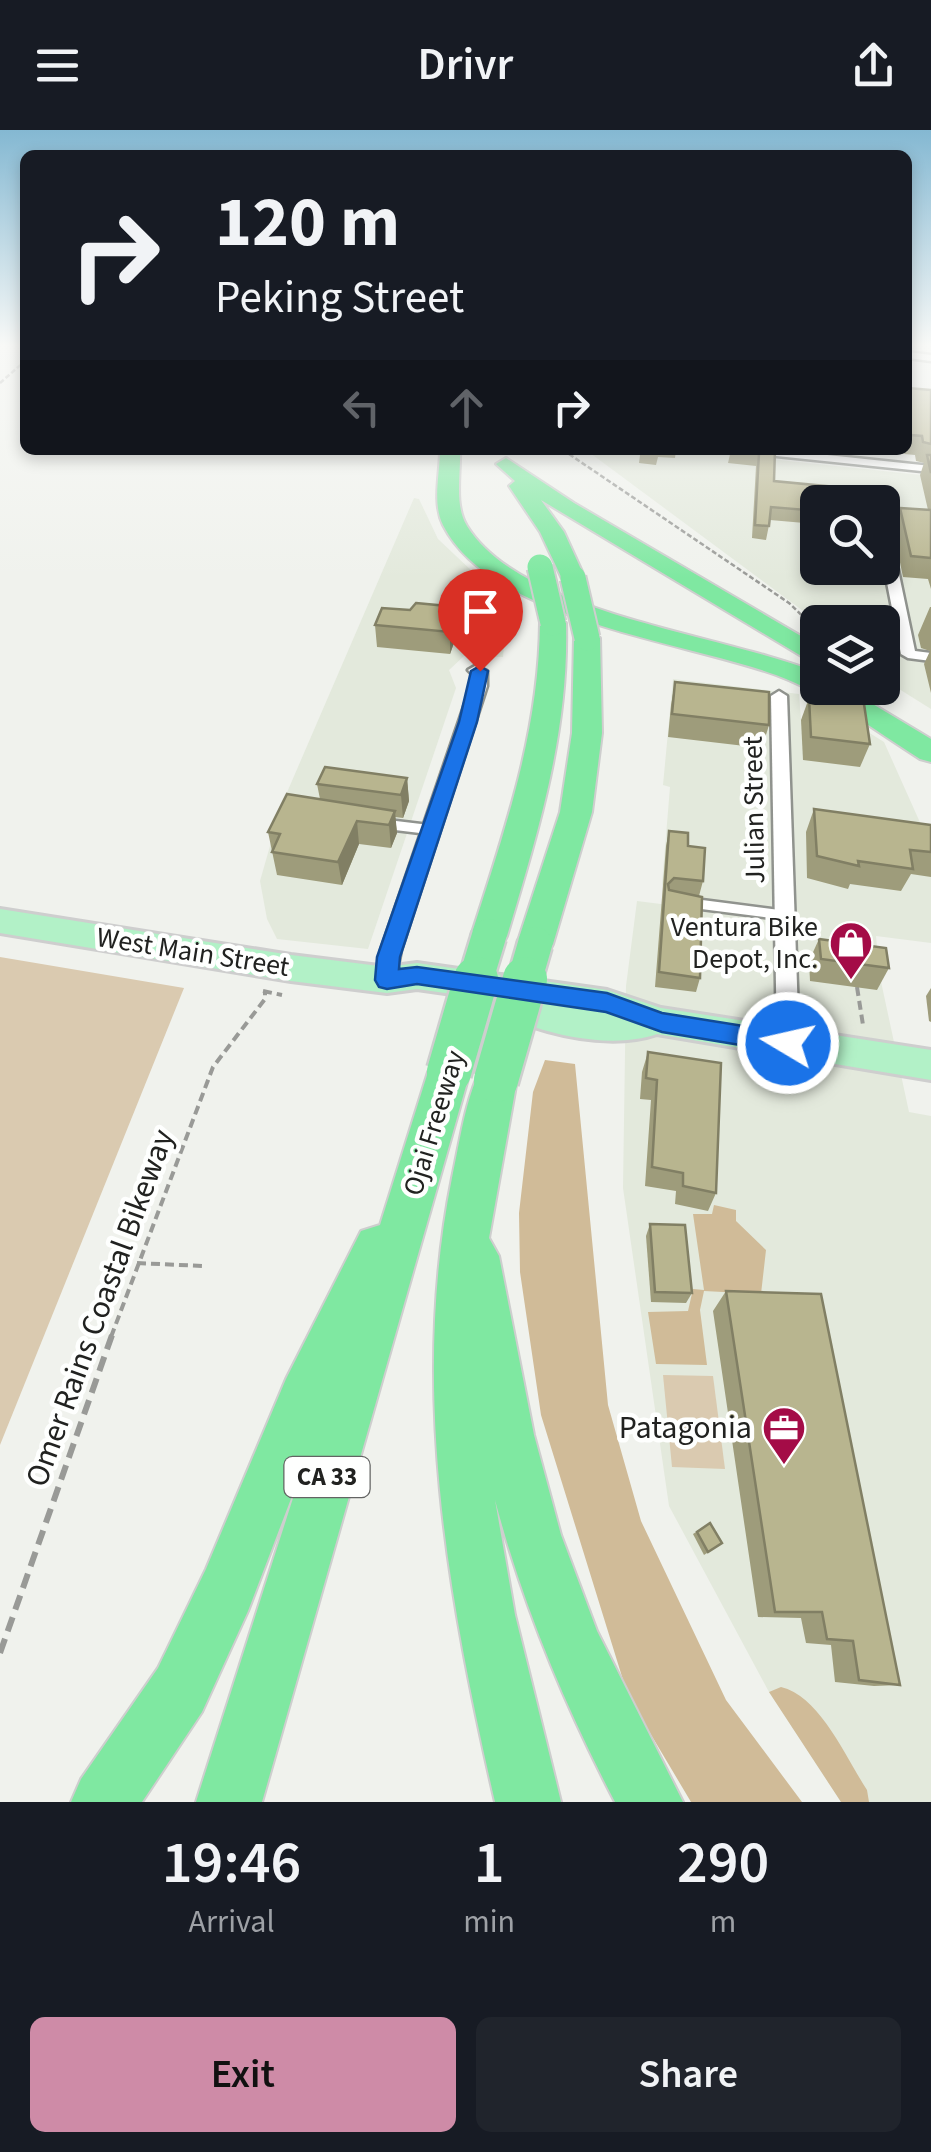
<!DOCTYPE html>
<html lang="en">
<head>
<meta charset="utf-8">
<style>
	:root { --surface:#171b24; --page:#20242c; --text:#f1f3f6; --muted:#9ea1a6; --accent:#ce8ba7 }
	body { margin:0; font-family:"Source Sans 3",sans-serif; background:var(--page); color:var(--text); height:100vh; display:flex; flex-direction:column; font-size:38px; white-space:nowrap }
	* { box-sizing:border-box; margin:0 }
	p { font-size:32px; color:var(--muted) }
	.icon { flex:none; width:55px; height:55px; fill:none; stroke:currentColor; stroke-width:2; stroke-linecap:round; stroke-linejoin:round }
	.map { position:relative; height:1672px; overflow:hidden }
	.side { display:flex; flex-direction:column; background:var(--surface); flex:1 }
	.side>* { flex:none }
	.top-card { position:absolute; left:20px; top:20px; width:892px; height:305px; border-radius:15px; box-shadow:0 5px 15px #0003; background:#171b24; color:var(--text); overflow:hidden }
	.controls { position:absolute; left:800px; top:355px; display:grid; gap:20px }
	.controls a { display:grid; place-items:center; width:100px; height:100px; border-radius:15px; background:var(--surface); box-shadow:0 5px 15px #0003; font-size:50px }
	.pin { position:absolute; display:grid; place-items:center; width:85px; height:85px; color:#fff; margin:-102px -42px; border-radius:50% 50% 50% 0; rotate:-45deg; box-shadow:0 0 10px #0007 }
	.pin .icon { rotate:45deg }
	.me { position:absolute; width:110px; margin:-55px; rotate:279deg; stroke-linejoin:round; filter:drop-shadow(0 0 8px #0008) }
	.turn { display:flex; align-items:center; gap:35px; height:210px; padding:0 30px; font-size:45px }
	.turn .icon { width:130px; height:130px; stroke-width:2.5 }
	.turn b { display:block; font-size:70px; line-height:85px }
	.lanes { display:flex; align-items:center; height:95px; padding:0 30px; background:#0003; justify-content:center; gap:50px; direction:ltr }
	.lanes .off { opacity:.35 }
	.eta { display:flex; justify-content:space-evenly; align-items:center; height:170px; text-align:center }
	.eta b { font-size:60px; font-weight:600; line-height:70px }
	.primary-button { display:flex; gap:20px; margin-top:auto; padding:20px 30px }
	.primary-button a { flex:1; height:115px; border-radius:15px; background:var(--accent); color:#111; font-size:40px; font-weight:600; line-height:115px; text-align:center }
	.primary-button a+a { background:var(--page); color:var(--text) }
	header { display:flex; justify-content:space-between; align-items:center; height:130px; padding:0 30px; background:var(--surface); font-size:45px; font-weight:600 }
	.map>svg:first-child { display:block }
	.built { fill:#e3e9dc; fill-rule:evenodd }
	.green { fill:#dacab0 }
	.forest { fill:#d0bb98 }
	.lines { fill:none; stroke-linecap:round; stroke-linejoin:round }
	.service-casing { stroke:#90938e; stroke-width:14 }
	.minor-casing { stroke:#90938e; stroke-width:5 }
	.primary-casing { stroke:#cecece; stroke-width:6 }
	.motorway-casing { stroke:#cecece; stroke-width:4 }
	.path-far2 { stroke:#999a97; stroke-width:2.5; stroke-dasharray:5 2.5; stroke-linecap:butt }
	.path-far1 { stroke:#999a97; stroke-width:4; stroke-dasharray:9 5; stroke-linecap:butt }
	.path { stroke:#999a97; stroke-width:6; stroke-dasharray:15 8; stroke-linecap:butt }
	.service { stroke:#fff; stroke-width:9 }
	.minor { fill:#fff; fill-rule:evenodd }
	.primary { fill:#b2f1c7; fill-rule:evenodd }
	.motorway { fill:#7fe8a1; fill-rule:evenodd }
	.motorway-bridge-far2-casing { stroke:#cecece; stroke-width:29; stroke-linecap:butt }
	.motorway-bridge-far1-casing { stroke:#cecece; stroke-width:39; stroke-linecap:butt }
	.motorway-bridge-casing { stroke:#cecece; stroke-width:49; stroke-linecap:butt }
	.motorway-bridge-far2 { stroke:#7fe8a1; stroke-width:25 }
	.motorway-bridge-far1 { stroke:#7fe8a1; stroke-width:34 }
	.motorway-bridge { stroke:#7fe8a1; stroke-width:44 }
	.wall { fill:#9e9c7b }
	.shaded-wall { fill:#817f64 }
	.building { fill:#b8b58f; stroke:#817f64; stroke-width:2.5 }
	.route { fill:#1a73e8; stroke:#114b97; stroke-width:2.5 }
	.labels { text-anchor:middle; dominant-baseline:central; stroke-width:9; stroke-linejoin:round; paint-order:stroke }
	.shield { fill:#fefffe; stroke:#636463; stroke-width:2.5 }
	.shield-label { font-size:25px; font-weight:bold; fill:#212220 }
	.street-label { font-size:28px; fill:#212220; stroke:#fefffe }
	.poi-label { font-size:28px; fill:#212220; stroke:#fefffe; text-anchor:end }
	.near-street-label { font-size:32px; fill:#212220; stroke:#fefffe }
	.near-poi-label { font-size:32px; fill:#212220; stroke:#fefffe; text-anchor:end }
</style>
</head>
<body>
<header><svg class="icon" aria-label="menu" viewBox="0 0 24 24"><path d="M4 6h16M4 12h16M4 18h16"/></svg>Drivr<svg class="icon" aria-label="share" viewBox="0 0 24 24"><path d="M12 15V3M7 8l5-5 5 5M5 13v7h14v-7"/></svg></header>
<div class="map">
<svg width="931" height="1672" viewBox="0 0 931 1672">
	<rect width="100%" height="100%" fill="#f0f2ed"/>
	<!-- built -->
	<g class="built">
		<path d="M 586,320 L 685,320 L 931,346 L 931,579 L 883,549 L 882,492 L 818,492 ZM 818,372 L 882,372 L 882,438 L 818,438 Z"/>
		<path d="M 414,368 L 419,369 L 438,409 L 508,475 L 503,527 L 464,526 L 449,540 L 456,558 L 368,819 L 277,809 L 267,789 L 260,751 L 282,674 Z"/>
		<path d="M 673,549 L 799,564 L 801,590 L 860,597 L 884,612 L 931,717 L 931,813 L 876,806 L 877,817 L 874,819 L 909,982 L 931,986 L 931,1672 L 841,1672 L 769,1562 L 669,1376 L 623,1058 L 626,856 L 637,771 L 771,788 L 772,805 L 794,808 L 793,783 L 667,766 L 662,754 L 670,657 L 663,655 Z"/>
	</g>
	<!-- green -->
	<g class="green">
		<path d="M 0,827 L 184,858 L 0,1315 Z"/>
		<path d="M 663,1245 L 713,1246 L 725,1339 L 672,1337 Z"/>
	</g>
	<!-- forest -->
	<g class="forest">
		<path d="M 545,930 L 575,934 L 608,1275 L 641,1391 L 726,1570 L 802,1672 L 691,1672 L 628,1566 L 541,1285 L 520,1142 L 519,1083 L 533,962 Z"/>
		<path d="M 714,1075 L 736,1080 L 736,1091 L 766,1120 L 761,1164 L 704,1161 L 700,1180 L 707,1235 L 656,1234 L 648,1182 L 688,1181 L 693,1159 L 704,1160 L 693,1084 L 712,1084 Z"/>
		<path d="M 781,1557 C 820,1566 846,1628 867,1660 L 869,1672 L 841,1672 L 769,1562 Z"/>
	</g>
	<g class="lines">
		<!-- service casing -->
		<g class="service-casing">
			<g id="service">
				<path d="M 383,694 L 433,700"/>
				<path d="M 690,773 L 783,785"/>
			</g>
		</g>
		<!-- minor casing -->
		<g class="minor-casing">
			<g id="minor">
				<path d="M 908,222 L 931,225 L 931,231 L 908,228 Z"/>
				<path d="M 743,320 L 780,320 L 931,336 L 931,342 L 748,323 Z"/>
				<path d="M 882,388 L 888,392 L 915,521 L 931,523 L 931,531 L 908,528 L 901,524 L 882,427 Z"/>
				<path d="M 475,536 L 487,541 L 487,556 L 401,820 L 394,856 L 380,856 L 377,850 L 381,820 L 471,556 L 472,544 L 468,540 Z"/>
				<path d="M 779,561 L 787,566 L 799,913 L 796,919 L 788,922 L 780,919 L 777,913 L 771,566 Z"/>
			</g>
		</g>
		<!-- primary casing -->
		<g class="primary-casing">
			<path id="primary" d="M 0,779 L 291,825 L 387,837 L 417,833 L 607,860 L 661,878 L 931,920 L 931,950 L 657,904 C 620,917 570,909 534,897 L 529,887 L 537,876 L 417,859 L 387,863 L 291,851 L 0,803 Z"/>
		</g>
		<!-- motorway casing -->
		<g class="motorway-casing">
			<g id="motorway">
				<path d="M 440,320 L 460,320 C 461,344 454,375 467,396 C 522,485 724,504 818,543 L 818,558 L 846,558 L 931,609 L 931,632 L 920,629 C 873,599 827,564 776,545 C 684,511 492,491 443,395 C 432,373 440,344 440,320 Z"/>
				<path d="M 506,328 L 574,373 L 818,516 L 818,536 L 541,370 L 564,402 L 585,448 L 573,455 L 564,453 L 540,402 L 509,356 L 515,351 L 496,334 Z"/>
				<path d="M 553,485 L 566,493 C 569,602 538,702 507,806 L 502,816 L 489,820 L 476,816 L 471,806 C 504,703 539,603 540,493 Z"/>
				<path d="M 587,500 L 600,508 L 602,603 L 592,682 L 553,814 L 548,824 L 535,828 L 522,824 L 517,814 L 560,682 L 572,603 L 574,508 Z"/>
				<path d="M 449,925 L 463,930 L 470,942 L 262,1672 L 196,1672 L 302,1340 L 248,1481 L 202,1582 L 142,1672 L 71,1672 L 81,1649 L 158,1538 L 206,1439 L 286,1249 L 361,1101 L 380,1095 L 428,942 L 435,930 Z"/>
				<path d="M 496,932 L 511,938 L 517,950 L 489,1108 L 499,1126 L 534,1305 L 561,1405 L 597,1501 L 683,1672 L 615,1672 C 565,1576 523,1475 495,1370 L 515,1485 L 561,1672 L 495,1672 C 448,1467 410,1257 452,1048 C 460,1011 465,971 481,938 Z"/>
			</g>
		</g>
		<!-- path-far2 -->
		<g class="path-far2">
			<path d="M 0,253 L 25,231"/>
			<path d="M 563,320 L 789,473 L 818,501"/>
		</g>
		<!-- path-far1 -->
		<g class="path-far1">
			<path d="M 857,857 L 863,895"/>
			<path d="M 263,861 L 282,865"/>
			<path d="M 137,1133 L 203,1136"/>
			<path d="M 111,1207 L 213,937 L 265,869 L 265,862"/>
		</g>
		<!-- path -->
		<path class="path" d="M 0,1523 L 112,1205"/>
		<!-- service -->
		<use href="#service" class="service"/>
		<!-- minor -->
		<use href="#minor" class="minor"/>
		<!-- primary -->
		<use href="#primary" class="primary"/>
		<!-- motorway -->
		<use href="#motorway" class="motorway"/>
		<!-- motorway-bridge-far2 casing -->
		<g class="motorway-bridge-far2-casing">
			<g id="motorway-bridge-far2">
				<path d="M 540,437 L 553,493"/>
				<path d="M 573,448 L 587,508"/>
			</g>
		</g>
		<!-- motorway-bridge-far1 casing -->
		<g class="motorway-bridge-far1-casing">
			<g id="motorway-bridge-far1">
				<path d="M 475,852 L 489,806"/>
				<path d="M 524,852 L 535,814"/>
			</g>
		</g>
		<!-- motorway-bridge casing -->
		<g class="motorway-bridge-casing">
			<g id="motorway-bridge">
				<path d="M 449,942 L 476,849"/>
				<path d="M 496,950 L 525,849"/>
			</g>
		</g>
		<!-- motorway-bridge-far2 -->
		<use href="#motorway-bridge-far2" class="motorway-bridge-far2"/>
		<!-- motorway-bridge-far1 -->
		<use href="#motorway-bridge-far1" class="motorway-bridge-far1"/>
		<!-- motorway-bridge -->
		<use href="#motorway-bridge" class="motorway-bridge"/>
	</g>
	<!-- wall -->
	<g class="wall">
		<path d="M 908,258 L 931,260 L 931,459 L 928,449 L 903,447 L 893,398 L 900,378 L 928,380 L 920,345 L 924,333 L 916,331 L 915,325 L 904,324 L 904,320 L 908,320 Z"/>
		<path d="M 627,320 L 676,320 L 675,328 L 658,327 L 656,335 L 639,333 L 640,325 Z"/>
		<path d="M 731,320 L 775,320 L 774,351 L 818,372 L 818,405 L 816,394 L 770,390 L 766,410 L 752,408 L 756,336 L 728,333 Z"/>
		<path d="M 930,477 L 931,477 L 931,563 L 924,534 L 930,521 L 921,518 L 918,505 Z"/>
		<path d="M 448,484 L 455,484 L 456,507 L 450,524 L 377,517 L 375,495 Z"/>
		<path d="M 675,552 L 769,595 L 762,618 L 668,607 L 671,575 Z"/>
		<path d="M 809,568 L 870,614 L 860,637 L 803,630 L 801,590 Z"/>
		<path d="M 407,648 L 409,671 L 403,688 L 395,687 L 397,703 L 391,718 L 359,714 L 342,755 L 277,745 L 268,702 L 320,669 L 317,654 Z"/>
		<path d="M 814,679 L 931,695 L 931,747 L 911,744 L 901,761 L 850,754 L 848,759 L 807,748 L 806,702 Z"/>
		<path d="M 669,701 L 688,716 L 703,751 L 699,766 L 700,848 L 696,862 L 655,857 L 666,716 Z"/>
		<path d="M 819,809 L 889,838 L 877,860 L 810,851 L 809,831 Z"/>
		<path d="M 931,858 L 931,892 L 929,891 L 926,866 Z"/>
		<path d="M 648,922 L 716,1063 L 708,1081 L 675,1074 L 676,1061 L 645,1056 L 651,970 L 640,969 L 642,942 Z"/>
		<path d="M 650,1094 L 692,1163 L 686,1173 L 651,1172 L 646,1106 Z"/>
		<path d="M 726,1161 L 900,1555 L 874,1556 L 835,1552 L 831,1515 L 806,1513 L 801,1488 L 758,1487 L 713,1181 Z"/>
		<path d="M 710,1393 L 722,1413 L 704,1425 L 693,1404 Z"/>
	</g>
	<!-- shaded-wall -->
	<g class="shaded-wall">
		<path d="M 455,484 L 456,507 L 450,524 L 450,502 Z"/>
		<path d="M 407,648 L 409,671 L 403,688 L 401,665 Z"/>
		<path d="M 395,681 L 397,703 L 391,718 L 389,695 Z"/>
		<path d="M 357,691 L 359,714 L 342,755 L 338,732 Z"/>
	</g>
	<!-- building -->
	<g class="building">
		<path d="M 908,258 L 931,260 L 931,314 L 923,312 L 922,306 L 911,305 L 909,287 L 908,287 Z"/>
		<path d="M 731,320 L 775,320 L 774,351 L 867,360 L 868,372 L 818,372 L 818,381 L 771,377 L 769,396 L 755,395 L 759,323 Z"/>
		<path d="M 927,325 L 931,325 L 931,343 Z"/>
		<path d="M 900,378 L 931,380 L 931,428 L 911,426 Z"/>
		<path d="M 416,473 L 447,476 L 448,484 L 455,484 L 450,502 L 375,495 L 382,478 L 410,480 Z"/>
		<path d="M 675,552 L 769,562 L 769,595 L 672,584 Z"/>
		<path d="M 809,568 L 864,574 L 870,614 L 811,607 Z"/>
		<path d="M 325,637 L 407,648 L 401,665 L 317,654 Z"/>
		<path d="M 287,664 L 395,681 L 389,695 L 357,691 L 338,732 L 272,722 L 280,704 L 268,702 Z"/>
		<path d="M 814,679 L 931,695 L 931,722 L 910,720 L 913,739 L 858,731 L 859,736 L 817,726 Z"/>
		<path d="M 669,701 L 688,703 L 688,716 L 705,718 L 703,751 L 674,748 L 668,754 L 669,760 L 702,767 L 700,848 L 659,842 Z"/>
		<path d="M 819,809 L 886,818 L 889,838 L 821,829 Z"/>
		<path d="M 648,922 L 721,933 L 716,1063 L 683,1056 L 683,1043 L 652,1037 L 657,950 L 646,948 Z"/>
		<path d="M 650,1094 L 685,1095 L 692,1163 L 655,1162 Z"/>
		<path d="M 726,1161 L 821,1164 L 900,1555 L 859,1550 L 853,1511 L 827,1509 L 822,1482 L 775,1482 Z"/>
		<path d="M 710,1393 L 722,1413 L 708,1422 L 697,1402 Z"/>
	</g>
	<!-- sky -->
	<linearGradient id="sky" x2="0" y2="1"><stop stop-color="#84b8d2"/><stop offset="0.48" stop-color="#f8f9f7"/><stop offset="1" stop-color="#f8f9f7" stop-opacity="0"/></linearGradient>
	<rect width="931" height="448" fill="url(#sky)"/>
	<!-- route -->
	<path class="route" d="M 480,536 L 488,541 L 477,592 L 400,827 L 399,839 L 417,837 L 607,863 L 662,883 L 788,903 L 796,906 L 800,913 L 796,920 L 788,923 L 662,902 L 606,882 L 417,854 L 387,859 L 379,857 L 375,850 L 377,827 L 459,592 L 471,541 Z"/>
	<!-- icons -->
	<defs>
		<g id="shop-pin" transform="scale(2.25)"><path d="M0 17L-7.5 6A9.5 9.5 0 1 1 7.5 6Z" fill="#a40c47" stroke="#fefffe"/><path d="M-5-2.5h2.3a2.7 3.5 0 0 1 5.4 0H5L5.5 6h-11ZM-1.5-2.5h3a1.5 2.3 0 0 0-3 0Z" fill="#fff"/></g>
		<g id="office-pin" transform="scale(2.25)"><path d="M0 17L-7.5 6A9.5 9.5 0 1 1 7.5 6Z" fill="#a40c47" stroke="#fefffe"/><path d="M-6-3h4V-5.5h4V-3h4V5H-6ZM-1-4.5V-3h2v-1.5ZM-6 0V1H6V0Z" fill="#fff"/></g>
	</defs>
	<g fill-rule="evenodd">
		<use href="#shop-pin" x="851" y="813"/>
		<use href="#office-pin" x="784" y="1298"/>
	</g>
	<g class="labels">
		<!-- shield labels -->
		<rect class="shield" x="284.5" y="1327" width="85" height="40" rx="8"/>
		<g class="shield-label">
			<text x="327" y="1347">CA 33</text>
		</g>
		<!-- street labels -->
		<g class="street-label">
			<text transform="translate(754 680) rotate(-91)">Julian Street</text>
			<text transform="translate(193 822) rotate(9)">West Main Street</text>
			<text transform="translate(434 993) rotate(-73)">Ojai Freeway</text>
		</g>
		<!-- poi labels -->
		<g class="poi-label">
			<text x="818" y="797">Ventura Bike<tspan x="818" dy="32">Depot, Inc.</tspan></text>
		</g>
		<!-- near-street labels -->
		<g class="near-street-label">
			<text transform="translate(100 1178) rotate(-70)">Omer Rains Coastal Bikeway</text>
		</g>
		<!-- near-poi labels -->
		<g class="near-poi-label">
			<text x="752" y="1298">Patagonia</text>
		</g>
	</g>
</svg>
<div class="controls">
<a><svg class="icon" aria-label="search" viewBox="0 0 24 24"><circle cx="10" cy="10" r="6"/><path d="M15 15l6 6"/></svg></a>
<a><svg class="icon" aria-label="layers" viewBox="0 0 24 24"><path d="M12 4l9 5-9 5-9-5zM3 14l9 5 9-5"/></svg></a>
</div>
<div class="pin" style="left:480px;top:541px;background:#d93025"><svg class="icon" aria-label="arrive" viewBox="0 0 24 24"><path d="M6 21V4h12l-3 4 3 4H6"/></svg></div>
<svg class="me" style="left:788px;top:913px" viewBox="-20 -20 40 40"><circle r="17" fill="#1a73e8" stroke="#fff" stroke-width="3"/><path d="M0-11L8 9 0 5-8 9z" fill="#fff"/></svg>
<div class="top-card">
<div class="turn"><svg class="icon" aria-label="right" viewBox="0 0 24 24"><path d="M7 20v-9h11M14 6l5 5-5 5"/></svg><div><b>120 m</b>Peking Street</div></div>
<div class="lanes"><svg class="icon off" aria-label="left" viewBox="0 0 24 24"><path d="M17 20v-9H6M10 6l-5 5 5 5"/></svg><svg class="icon off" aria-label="ahead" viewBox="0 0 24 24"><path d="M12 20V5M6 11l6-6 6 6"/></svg><svg class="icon" aria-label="right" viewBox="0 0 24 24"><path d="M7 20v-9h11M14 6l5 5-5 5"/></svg></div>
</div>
</div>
<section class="side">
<div class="eta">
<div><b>19:46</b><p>Arrival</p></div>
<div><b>1</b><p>min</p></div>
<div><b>290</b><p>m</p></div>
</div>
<div class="primary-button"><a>Exit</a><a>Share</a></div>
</section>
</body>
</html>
